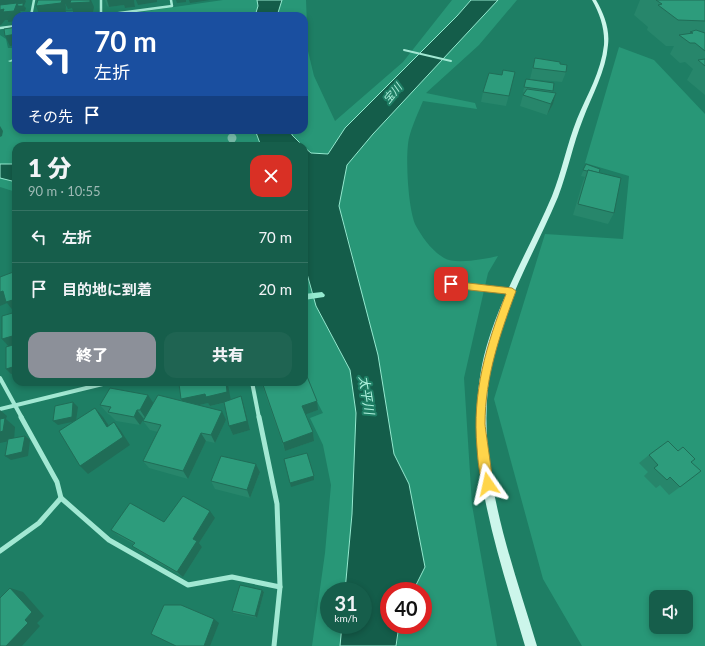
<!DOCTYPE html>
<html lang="ja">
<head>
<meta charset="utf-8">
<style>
	:root { --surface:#165e4b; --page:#1f6452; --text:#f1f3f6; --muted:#9ebab5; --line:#357363; --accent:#8c9099 }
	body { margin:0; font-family:Lato,"Noto Sans JP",sans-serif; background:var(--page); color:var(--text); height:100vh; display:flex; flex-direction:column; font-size:15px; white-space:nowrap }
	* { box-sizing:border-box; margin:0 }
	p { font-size:13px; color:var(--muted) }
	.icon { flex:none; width:22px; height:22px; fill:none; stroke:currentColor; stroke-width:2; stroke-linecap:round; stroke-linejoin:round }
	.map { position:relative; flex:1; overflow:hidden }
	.drawer { position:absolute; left:12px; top:142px; width:296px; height:244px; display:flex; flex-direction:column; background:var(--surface); border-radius:12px; box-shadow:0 2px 6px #0003 }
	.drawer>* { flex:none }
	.guide { position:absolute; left:12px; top:12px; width:296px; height:122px; border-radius:12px; box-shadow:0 2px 6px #0003; background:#1a4fa0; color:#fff; overflow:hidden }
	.tools { position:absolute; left:649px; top:590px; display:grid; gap:8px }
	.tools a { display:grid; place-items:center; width:44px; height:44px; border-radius:8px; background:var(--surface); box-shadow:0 2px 6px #0003; font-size:20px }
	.speed { position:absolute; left:320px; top:582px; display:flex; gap:8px; font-size:20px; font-weight:700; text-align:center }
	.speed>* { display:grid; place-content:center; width:52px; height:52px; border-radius:50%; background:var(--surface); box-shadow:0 2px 6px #0003; line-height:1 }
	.speed small { font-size:10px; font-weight:400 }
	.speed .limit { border:6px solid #d22; background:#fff; color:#111 }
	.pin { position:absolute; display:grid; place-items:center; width:34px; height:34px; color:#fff; margin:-17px; border-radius:8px; box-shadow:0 2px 6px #0006 }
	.me { position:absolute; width:44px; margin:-22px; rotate:349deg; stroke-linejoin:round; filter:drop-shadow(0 0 3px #0008) }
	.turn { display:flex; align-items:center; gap:14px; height:84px; padding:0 16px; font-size:18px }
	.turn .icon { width:52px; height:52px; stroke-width:2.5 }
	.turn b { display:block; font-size:28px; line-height:34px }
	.then { display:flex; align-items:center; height:38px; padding:0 16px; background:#0003; gap:8px; font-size:15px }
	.round { display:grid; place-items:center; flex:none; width:42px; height:42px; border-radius:12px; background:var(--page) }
	.head { display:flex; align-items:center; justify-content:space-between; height:68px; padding:0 16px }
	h1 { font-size:24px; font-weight:800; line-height:30px }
	.primary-button { display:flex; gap:8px; margin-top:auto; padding:8px 16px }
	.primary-button a { flex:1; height:46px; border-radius:12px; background:var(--accent); color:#fff; font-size:16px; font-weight:800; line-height:46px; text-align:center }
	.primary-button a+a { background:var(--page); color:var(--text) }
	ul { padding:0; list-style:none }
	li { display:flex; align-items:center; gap:12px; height:52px; padding:0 16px; border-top:1px solid var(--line) }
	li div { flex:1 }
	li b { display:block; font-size:15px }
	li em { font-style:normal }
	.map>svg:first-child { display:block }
	.green { fill:#289777; fill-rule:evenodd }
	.water { fill:#145d4a; stroke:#95ead0 }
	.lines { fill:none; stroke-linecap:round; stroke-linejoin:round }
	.stream { fill:#95ead0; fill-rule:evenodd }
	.lane { stroke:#a2e8d3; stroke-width:2 }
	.street-far2 { stroke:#a2e8d3; stroke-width:2.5 }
	.street-far1 { stroke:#a2e8d3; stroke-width:4 }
	.street { stroke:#a2e8d3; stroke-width:5 }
	.secondary { fill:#ccf6eb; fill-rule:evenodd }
	.tree { fill:#7ac0ad }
	.wall { fill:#27866b }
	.shaded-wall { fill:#206d57 }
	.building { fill:#2d9c7c; stroke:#206d57 }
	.route { fill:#ffd54a; stroke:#a68a30 }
	.labels { text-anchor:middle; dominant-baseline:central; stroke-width:4; stroke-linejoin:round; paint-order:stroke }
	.far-water-label { font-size:11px; font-style:italic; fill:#adf0dc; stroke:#1e7e64 }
	.water-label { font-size:13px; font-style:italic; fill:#adf0dc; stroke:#1e7e64 }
</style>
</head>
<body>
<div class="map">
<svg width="705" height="646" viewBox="0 0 705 646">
	<rect width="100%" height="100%" fill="#1e7e64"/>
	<!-- green -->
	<g class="green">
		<path d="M 223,0 L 257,0 L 258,6 L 255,16 L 112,16 Z"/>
		<path d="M 282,0 L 306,0 L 308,51 L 314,76 L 335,121 L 403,62 L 452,0 L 471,0 L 457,16 L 345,128 L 328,154 L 311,153 L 292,135 L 291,130 L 304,130 L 304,16 L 277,16 Z"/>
		<path d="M 497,0 L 517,0 L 479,45 L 426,93 L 475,103 L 477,109 L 423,101 C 418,113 412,126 409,138 C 405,155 408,211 416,226 C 422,237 432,251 444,258 C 455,265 485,259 498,256 L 488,273 L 464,378 L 472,505 L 497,646 L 397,646 L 399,625 L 423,625 L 423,591 L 413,591 L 425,567 L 409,484 L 394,454 L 379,361 L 361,296 L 351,248 L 339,206 L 347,165 L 373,134 Z"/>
		<path d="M 0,35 L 6,39 L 8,48 L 16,48 L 16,130 L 255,130 L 261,146 L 16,146 L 16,192 L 0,187 Z"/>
		<path d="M 619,47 L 654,60 L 705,114 L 705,646 L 582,646 L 543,579 L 494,399 L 545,234 L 623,239 L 629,176 L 585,163 ZM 656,597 L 686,597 L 686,627 L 656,627 Z"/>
		<path d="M 304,266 L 316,306 L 350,370 L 356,413 L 352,514 L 345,591 L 329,591 L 329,625 L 342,625 L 340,646 L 312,646 L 325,553 L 331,485 L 323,445 L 310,418 L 323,413 L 304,377 Z"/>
	</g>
	<!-- water -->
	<g class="water">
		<path d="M 257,0 L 282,0 L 277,16 L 255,16 L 258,6 Z"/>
		<path d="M 471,0 L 498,0 L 373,134 L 347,165 L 339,206 L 378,355 L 394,454 L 409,484 L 425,567 L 413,591 L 389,591 L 389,625 L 399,625 L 396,646 L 340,646 L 342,625 L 363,625 L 363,591 L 345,591 L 352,514 L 356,413 L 350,370 L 316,306 L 304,263 L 304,147 L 311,153 L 328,154 L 345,128 L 457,16 Z"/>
		<path d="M 255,130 L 291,130 L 292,135 L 303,146 L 261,146 Z"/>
		<path d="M 0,164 L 16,164 L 16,182 L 0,178 Z"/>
	</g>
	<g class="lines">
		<!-- stream -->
		<g class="stream">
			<path d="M 16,58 L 16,60 L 10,62 L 8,61 Z"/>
			<path d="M 209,130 L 215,130 L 215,132 L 210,133 Z"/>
			<path d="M 216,143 L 218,144 L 219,146 L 213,146 L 214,144 Z"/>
			<path d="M 322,292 L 325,295 L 324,297 L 304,300 L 304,294 Z"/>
		</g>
		<!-- lane -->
		<path class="lane" d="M 404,50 L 451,61"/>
		<!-- street-far2 -->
		<g class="street-far2">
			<path d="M 101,0 L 101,16"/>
			<path d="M 31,16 L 34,0"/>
			<path d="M 97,16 L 172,6 L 171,0"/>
			<path d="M 0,28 L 16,26"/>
		</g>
		<!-- street-far1 -->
		<g class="street-far1">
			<path d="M 451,284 L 511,291"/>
			<path d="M 0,378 L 22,418"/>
			<path d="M 135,382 L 162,384 L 174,382"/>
			<path d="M 252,382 L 259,418"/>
			<path d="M 0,409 L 111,382"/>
		</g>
		<!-- street -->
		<g class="street">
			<path d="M 259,417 L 277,504 L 280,587 L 274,646"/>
			<path d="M 61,498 L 109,540 L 188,585 L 232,577 L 280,587"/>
			<path d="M 0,551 L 39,523 L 61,498 L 57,482 L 21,417"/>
		</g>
		<!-- secondary -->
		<path class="secondary" d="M 592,0 L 596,0 C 604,14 610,29 608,45 C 606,71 592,95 583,119 C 573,144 568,171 558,197 C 536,250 505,300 493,357 C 471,455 509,553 537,646 L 525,646 C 498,553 461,454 484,356 C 498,300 529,250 552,196 C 562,171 567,144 577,119 C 587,95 601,72 604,45 C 605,29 600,14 592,0 Z"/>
	</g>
	<!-- trees -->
	<circle class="tree" cx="232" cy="138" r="4.5"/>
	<!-- wall -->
	<g class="wall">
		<path d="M 105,0 L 134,0 L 135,7 L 125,8 L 124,5 L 109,7 L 107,6 Z"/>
		<path d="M 640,0 L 705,0 L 705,95 L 687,80 L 693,69 L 685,62 L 680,63 L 670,54 L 674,46 L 666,46 L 647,30 L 648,27 L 634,15 Z"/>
		<path d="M 535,58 L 560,64 L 566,72 L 562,82 L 530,79 Z"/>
		<path d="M 515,72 L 506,106 L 481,102 L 483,92 Z"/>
		<path d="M 526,79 L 553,91 L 552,93 L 556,93 L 553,104 L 547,115 L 520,106 L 523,95 L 524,92 L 523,92 Z"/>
		<path d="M 586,164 L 599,173 L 614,213 L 608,224 L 573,215 L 583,181 L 585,177 L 581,176 Z"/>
		<path d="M 261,382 L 304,382 L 318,410 L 306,414 L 313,432 L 314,441 L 285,451 Z"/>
		<path d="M 228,384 L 230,400 L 244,406 L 250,430 L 233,435 L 229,426 L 224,403 L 210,406 L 208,403 L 199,405 L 226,420 L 215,443 L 206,441 L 188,479 L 149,468 L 143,461 L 158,432 L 150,430 L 143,421 L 145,419 L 144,419 L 140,425 L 116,421 L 110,415 L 108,414 L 100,405 L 153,404 L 182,401 L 181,399 Z"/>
		<path d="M 678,451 L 691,462 L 680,487 L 669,495 L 660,485 L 656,488 L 644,476 L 648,472 L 639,463 L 649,455 Z"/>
		<path d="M 256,464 L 260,472 L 250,498 L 215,489 L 211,481 Z"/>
		<path d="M 215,518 L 199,543 L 202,547 L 183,577 L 140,552 L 132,546 L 134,544 L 119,536 L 111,530 L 164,522 Z"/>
		<path d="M 262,590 L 264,592 L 257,618 L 234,613 L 232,611 Z"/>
	</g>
	<!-- shaded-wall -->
	<g class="shaded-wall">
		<path d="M 0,0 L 25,0 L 26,1 L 24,6 L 26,8 L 25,11 L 20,11 L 21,13 L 20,16 L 16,16 L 16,21 L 8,22 L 8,20 L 5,20 L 1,25 L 0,25 Z"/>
		<path d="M 40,0 L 91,0 L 94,7 L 93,12 L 75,13 L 76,16 L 74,16 L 74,13 L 72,8 L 68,9 L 65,3 L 66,7 L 65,13 L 40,16 L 36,6 Z"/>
		<path d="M 107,0 L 134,0 L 135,7 L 125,8 L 124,5 L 109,7 Z"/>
		<path d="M 136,0 L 157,0 L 157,2 L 138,5 Z"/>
		<path d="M 176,0 L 186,0 L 186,2 L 177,3 Z"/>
		<path d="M 189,0 L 210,0 L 190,3 Z"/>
		<path d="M 16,34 L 16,45 L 10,46 L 5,36 Z"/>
		<path d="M 556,93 L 553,104 L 547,115 L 551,104 Z"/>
		<path d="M 0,126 L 3,131 L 2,136 L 0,137 Z"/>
		<path d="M 3,291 L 16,299 L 16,313 L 15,313 L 7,303 L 0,306 L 0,292 Z"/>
		<path d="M 16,335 L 16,347 L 11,349 L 2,339 Z"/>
		<path d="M 16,366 L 16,373 L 11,374 L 6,369 Z"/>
		<path d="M 226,382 L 228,382 L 228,384 L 231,401 L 210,406 L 208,403 L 186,408 L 181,399 Z"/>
		<path d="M 148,395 L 154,404 L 146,419 L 140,410 Z"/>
		<path d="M 241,396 L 244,406 L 250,430 L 233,435 L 229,426 Z"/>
		<path d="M 317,401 L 318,410 L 304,415 L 302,406 Z"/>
		<path d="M 73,402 L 78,407 L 76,421 L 58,425 L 53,421 Z"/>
		<path d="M 95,408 L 103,417 L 115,435 L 107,427 Z"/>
		<path d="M 0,410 L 7,416 L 6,419 L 15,427 L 14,440 L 0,443 Z"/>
		<path d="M 137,410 L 144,419 L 140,425 L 134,417 Z"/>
		<path d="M 222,411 L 226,420 L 215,443 L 211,435 Z"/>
		<path d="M 114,422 L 121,431 L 130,445 L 88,474 L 80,466 Z"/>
		<path d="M 313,432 L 314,441 L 285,451 L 283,443 Z"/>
		<path d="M 201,433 L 206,441 L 188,479 L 183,471 Z"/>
		<path d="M 25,436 L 30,440 L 28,456 L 11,460 L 5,456 Z"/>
		<path d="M 256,464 L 260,472 L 250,498 L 247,490 Z"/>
		<path d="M 314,476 L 314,480 L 291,487 L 290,483 Z"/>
		<path d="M 210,511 L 215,518 L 199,543 L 202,547 L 183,577 L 177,572 L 193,539 Z"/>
		<path d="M 10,588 L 23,592 L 44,616 L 37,623 L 40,626 L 22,646 L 6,646 L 25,620 Z"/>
		<path d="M 262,590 L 264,592 L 257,618 L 255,616 Z"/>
		<path d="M 214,619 L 219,623 L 210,646 L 204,646 Z"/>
	</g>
	<!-- building -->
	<g class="building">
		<path d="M 38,0 L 62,0 L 61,3 L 36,6 Z"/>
		<path d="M 71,0 L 90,0 L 90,2 L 70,3 Z"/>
		<path d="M 656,0 L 705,0 L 705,21 L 678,20 L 658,5 L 662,4 Z"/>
		<path d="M 17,3 L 14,11 L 3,12 L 4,9 L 0,10 L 0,5 Z"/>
		<path d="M 23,3 L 23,6 L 18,6 L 17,4 Z"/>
		<path d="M 65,11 L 73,11 L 75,13 L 74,16 L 56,16 L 67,15 Z"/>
		<path d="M 16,27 L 16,34 L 5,36 L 4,29 Z"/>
		<path d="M 696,30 L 705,33 L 705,51 L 695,43 L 690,43 L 679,35 L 693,33 L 690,32 Z"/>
		<path d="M 535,58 L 560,62 L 560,64 L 567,65 L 566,72 L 533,68 Z"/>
		<path d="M 705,59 L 705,66 L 698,60 Z"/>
		<path d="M 503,70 L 515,72 L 509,96 L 483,92 L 489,73 L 502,75 Z"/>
		<path d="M 526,79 L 554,83 L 553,91 L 524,87 Z"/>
		<path d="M 527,89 L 556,93 L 551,104 L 523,95 Z"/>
		<path d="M 586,164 L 600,169 L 599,173 L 588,170 L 587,171 L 583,170 Z"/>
		<path d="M 588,170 L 621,178 L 614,213 L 578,204 Z"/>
		<path d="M 16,271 L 16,299 L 6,302 L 3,291 L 0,292 L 0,277 Z"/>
		<path d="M 16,312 L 16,335 L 2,339 L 2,316 Z"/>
		<path d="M 16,344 L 16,366 L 6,369 L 6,347 Z"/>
		<path d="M 304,369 L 317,401 L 302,406 L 313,432 L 283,443 L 262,382 L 304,382 Z"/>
		<path d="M 188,382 L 226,382 L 227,392 L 206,397 L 205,394 L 181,399 L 179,384 Z"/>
		<path d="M 110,388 L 148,395 L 140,410 L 137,410 L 134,417 L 108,412 L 111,407 L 100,405 Z"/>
		<path d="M 158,395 L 222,411 L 211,435 L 201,433 L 183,471 L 143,461 L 161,425 L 143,421 Z"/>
		<path d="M 241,396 L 247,421 L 229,426 L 224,402 Z"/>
		<path d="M 73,402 L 72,417 L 53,421 L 55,406 Z"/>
		<path d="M 95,408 L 107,427 L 114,422 L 123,437 L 80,466 L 59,431 Z"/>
		<path d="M 5,418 L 3,431 L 0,432 L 0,419 Z"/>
		<path d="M 25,436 L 22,452 L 5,456 L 8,439 Z"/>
		<path d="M 668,441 L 678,451 L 683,447 L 695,459 L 691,462 L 701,471 L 680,487 L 670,477 L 667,480 L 654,468 L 658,465 L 649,455 Z"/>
		<path d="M 307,453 L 314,476 L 290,483 L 284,459 Z"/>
		<path d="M 221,456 L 256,464 L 247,490 L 211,481 Z"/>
		<path d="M 183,496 L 210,511 L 193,539 L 197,541 L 177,572 L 132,546 L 135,543 L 111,530 L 130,503 L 164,522 Z"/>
		<path d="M 240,585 L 262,590 L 255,616 L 232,611 Z"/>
		<path d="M 10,588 L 32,612 L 25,620 L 28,623 L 6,646 L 0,646 L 0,598 Z"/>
		<path d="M 164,605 L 181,605 L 214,619 L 204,646 L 176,646 L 151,634 Z"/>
	</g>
	<!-- route -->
	<path class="route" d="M 451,281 L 512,288 L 516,291 C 500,334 485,377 485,424 C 486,436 494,481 492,487 L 488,489 L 484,487 C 479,475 478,461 477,448 C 472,392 486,346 506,294 L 451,288 L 447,284 Z"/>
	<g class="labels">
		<!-- far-water labels -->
		<g class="far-water-label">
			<text transform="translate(392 93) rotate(-50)">宝川</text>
		</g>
		<!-- water labels -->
		<g class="water-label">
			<text transform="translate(367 395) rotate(81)">太平川</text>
		</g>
	</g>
</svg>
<div class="tools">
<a><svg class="icon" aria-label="sound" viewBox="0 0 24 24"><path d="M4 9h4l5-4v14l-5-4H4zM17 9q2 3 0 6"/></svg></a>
</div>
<div class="speed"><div>31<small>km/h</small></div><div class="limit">40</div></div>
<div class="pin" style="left:451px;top:284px;background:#d93025"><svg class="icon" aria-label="arrive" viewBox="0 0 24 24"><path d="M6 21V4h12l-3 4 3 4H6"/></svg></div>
<svg class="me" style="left:488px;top:484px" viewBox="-20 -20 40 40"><path d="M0-17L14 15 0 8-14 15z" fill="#ffd54a" stroke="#fff" stroke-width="4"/></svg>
<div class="guide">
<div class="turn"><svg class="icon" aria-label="left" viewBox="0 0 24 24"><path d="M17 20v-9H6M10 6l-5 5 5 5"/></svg><div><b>70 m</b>左折</div></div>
<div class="then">その先<svg class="icon" aria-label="arrive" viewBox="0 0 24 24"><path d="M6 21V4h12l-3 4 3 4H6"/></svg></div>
</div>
<section class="drawer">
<div class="head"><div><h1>1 分</h1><p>90 m · 10:55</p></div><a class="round" style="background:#d93025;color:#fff"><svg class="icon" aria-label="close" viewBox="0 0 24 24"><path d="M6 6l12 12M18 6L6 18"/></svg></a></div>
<ul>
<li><svg class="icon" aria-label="left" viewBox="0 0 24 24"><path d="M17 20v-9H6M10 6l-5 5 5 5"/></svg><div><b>左折</b></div><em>70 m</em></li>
<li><svg class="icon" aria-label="arrive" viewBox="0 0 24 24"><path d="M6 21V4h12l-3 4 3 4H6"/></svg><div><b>目的地に到着</b></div><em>20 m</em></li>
</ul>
<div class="primary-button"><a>終了</a><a>共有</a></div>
</section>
</div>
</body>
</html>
